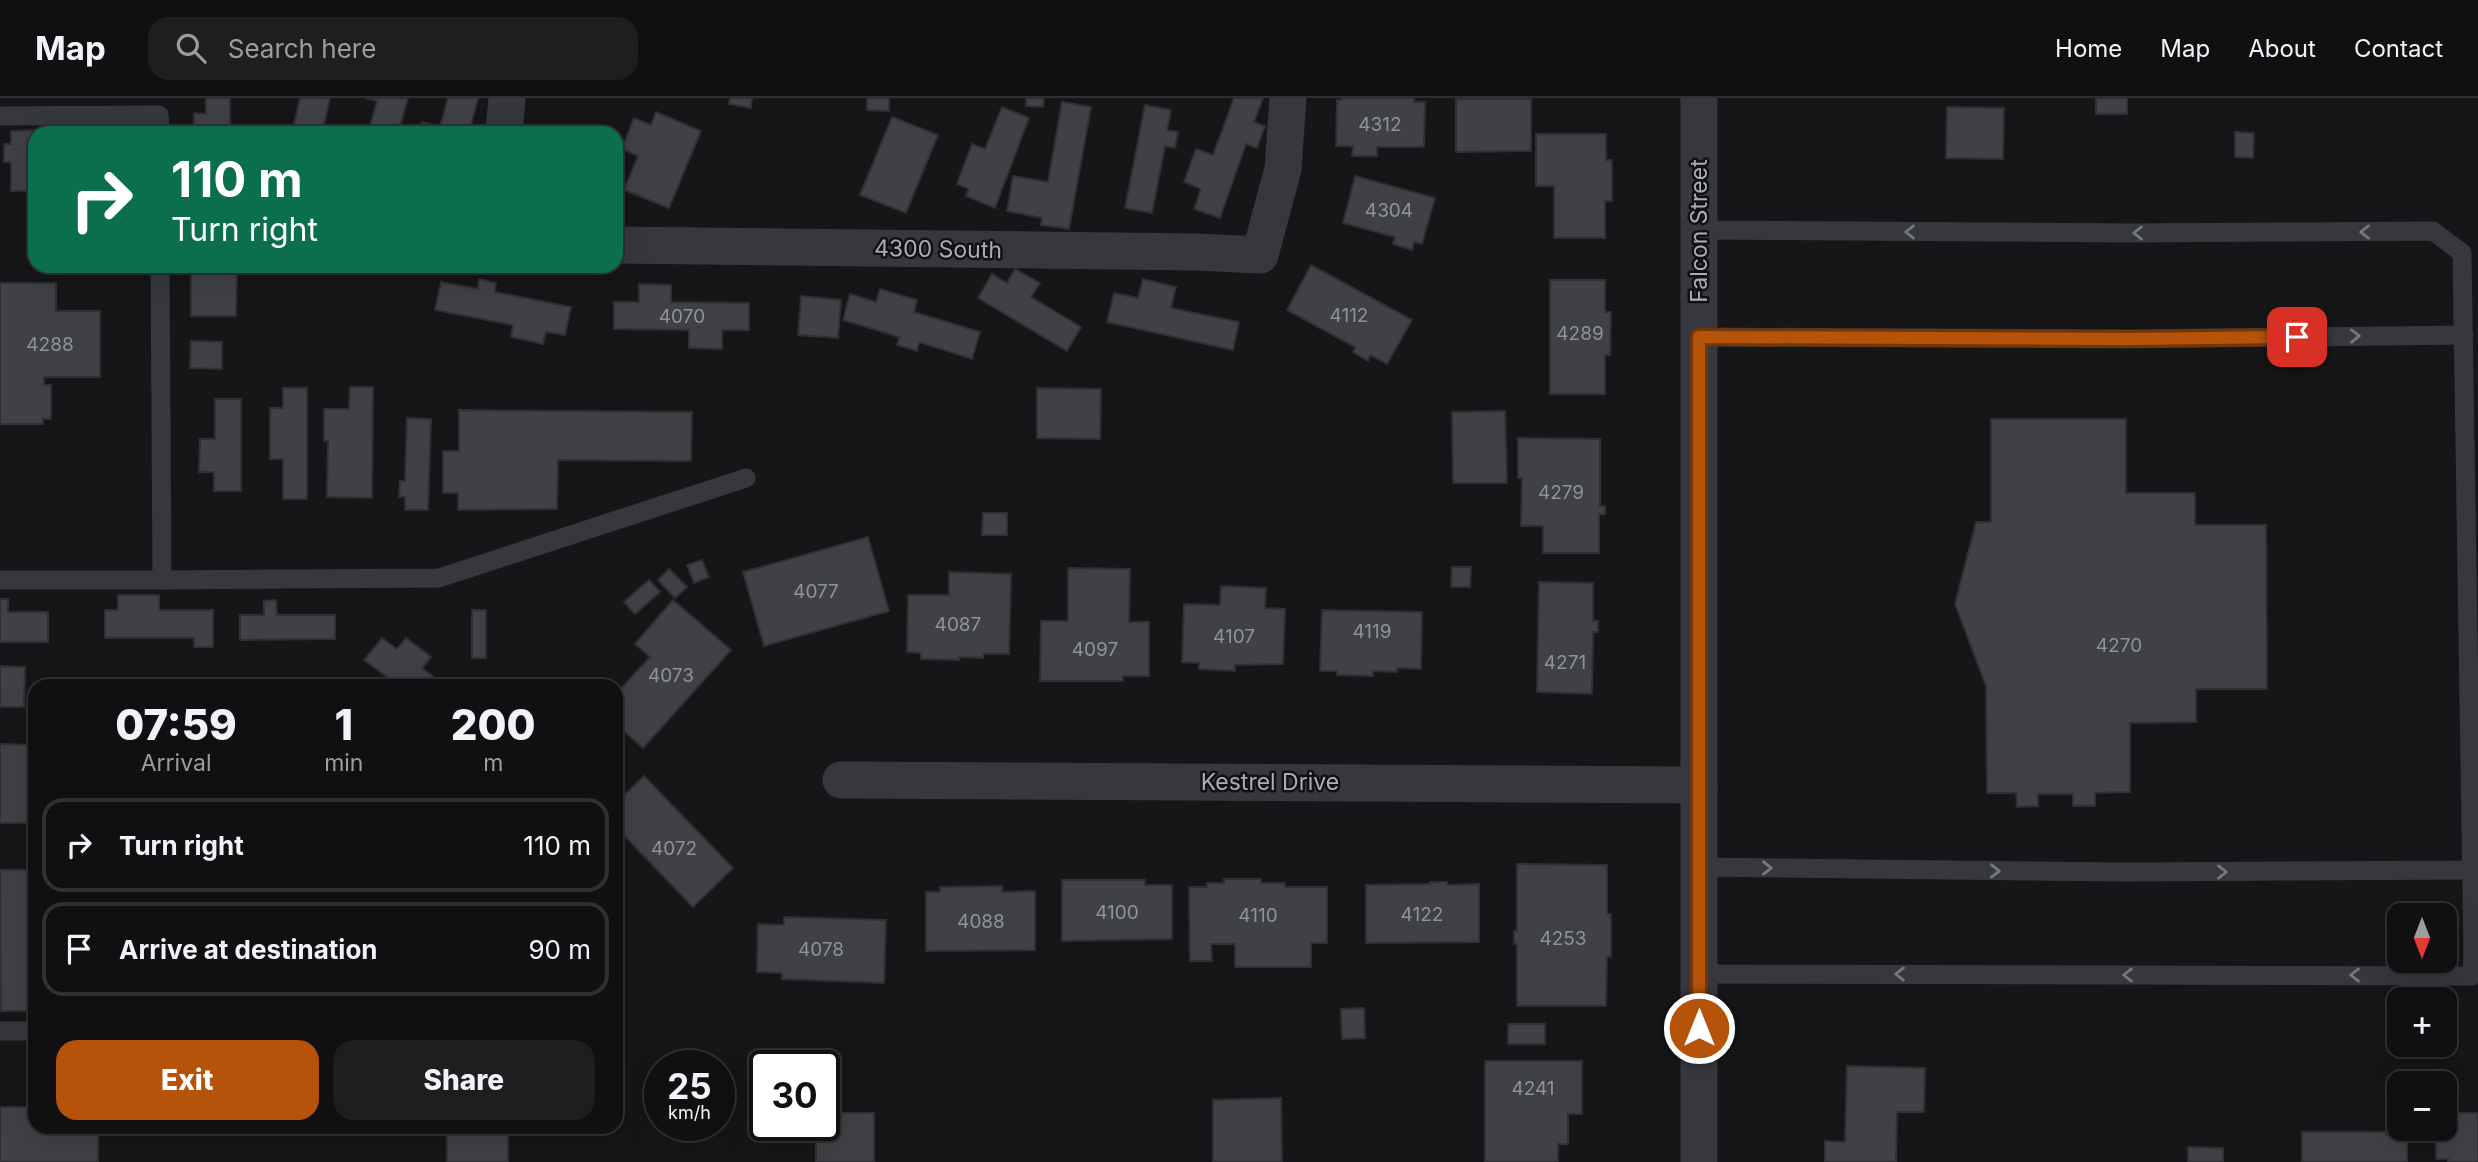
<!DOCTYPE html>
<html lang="en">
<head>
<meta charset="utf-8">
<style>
	:root { --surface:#101012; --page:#1e1e20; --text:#f1f3f6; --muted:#9c9d9f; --line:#303032; --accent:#b45309 }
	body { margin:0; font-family:Inter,sans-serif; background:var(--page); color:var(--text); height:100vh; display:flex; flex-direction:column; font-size:26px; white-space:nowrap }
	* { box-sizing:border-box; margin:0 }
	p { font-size:23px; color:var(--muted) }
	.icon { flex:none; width:38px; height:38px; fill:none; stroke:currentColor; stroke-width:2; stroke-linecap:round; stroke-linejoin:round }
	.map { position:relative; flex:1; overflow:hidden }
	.sheet { position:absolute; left:28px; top:581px; width:595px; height:455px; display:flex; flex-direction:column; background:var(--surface); border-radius:21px; box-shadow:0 7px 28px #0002,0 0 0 2px var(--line) }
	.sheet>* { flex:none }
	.banner { position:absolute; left:28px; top:28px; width:595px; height:147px; border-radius:21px; box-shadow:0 7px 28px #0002,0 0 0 2px var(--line); background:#0b6e4f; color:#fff; overflow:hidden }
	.needle { width:46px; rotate:180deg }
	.tools { position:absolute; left:2387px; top:805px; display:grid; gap:14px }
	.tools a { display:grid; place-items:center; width:70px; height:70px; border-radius:14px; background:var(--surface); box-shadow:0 7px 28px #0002,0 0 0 2px var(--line); font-size:35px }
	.speed { position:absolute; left:644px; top:952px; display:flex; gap:14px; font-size:35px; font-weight:700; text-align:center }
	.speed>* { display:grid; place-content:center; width:91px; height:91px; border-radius:50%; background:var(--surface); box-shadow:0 7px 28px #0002,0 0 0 2px var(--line); line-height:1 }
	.speed small { font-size:18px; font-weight:400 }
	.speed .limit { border:4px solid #111; border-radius:10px; background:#fff; color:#111 }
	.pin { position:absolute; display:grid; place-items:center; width:60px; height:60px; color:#fff; margin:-30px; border-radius:14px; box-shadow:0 4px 10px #0006 }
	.me { position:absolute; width:77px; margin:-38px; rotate:0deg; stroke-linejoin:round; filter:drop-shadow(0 0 5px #0008) }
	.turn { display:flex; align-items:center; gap:24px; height:147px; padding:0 28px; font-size:32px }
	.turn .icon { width:91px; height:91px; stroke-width:2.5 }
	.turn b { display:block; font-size:49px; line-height:60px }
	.eta { display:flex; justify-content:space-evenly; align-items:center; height:119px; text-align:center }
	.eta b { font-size:42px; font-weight:800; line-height:49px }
	.primary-button { display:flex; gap:14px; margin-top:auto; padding:14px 28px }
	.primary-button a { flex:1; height:80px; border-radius:21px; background:var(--accent); color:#fff; font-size:28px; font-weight:800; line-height:80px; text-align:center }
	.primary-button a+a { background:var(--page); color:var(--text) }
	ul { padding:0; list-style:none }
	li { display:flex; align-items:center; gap:21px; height:94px; margin:0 14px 10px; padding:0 14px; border:4px solid var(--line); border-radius:21px }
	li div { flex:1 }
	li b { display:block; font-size:26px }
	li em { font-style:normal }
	header { display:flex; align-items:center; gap:42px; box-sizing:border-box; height:98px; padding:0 35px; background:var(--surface); border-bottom:2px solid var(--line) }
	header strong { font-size:33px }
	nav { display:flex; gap:38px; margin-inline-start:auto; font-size:24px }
	.search { width:490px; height:63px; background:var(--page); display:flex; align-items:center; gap:18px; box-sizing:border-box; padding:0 24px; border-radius:21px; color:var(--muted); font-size:26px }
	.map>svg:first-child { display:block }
	.building { fill:#404145; stroke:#303034; stroke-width:2 }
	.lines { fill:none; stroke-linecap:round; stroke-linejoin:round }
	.lane { stroke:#37383d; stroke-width:19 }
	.street { stroke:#37383d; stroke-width:37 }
	.oneway { stroke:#757881 }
	.route-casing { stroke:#753606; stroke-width:18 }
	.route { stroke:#b45309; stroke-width:12 }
	.labels { text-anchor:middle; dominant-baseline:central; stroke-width:5; stroke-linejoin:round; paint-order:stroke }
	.number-label { font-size:19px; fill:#8e929b }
	.street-label { font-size:23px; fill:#a8adb8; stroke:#111113 }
</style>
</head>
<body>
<header>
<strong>Map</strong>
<div class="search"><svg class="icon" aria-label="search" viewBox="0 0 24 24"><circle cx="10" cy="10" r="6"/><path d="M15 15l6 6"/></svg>Search here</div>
<nav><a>Home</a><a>Map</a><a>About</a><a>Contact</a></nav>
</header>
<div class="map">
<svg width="2478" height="1064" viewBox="0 0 2478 1064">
	<rect width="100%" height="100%" fill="#161618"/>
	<!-- building -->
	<g class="building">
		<path d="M 206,0 L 230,0 L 230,35 L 194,35 L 194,15 L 206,16 Z"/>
		<path d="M 300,0 L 330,0 L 322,35 L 292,35 Z"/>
		<path d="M 366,0 L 408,0 L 398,35 L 368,35 L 377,3 Z"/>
		<path d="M 448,0 L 478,0 L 469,35 L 420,35 L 422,24 L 440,29 Z"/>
		<path d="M 730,0 L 752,0 L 751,10 L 729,6 Z"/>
		<path d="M 867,0 L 889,0 L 889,13 L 867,12 Z"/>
		<path d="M 1026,0 L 1044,0 L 1043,9 L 1026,8 Z"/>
		<path d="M 1234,0 L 1263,0 L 1254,24 L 1265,28 L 1257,50 L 1246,46 L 1220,120 L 1194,111 L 1201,91 L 1184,84 L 1196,51 L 1213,57 Z"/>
		<path d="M 1342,0 L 1414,0 L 1414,4 L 1425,4 L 1424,49 L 1377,49 L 1377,58 L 1352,58 L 1353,48 L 1336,48 L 1337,2 L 1342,2 Z"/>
		<rect x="2096" y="0" width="31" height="16"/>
		<path d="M 1456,1 L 1531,1 L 1531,53 L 1456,54 Z"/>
		<path d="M 1062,4 L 1091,9 L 1069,131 L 1041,127 L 1042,120 L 1007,113 L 1013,78 L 1048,84 Z"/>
		<path d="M 1145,7 L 1171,12 L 1167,32 L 1178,34 L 1175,50 L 1165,48 L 1152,115 L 1125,110 Z"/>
		<path d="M 1002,9 L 1029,20 L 995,110 L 966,98 L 969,91 L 957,86 L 972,46 L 985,51 Z"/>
		<path d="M 1947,9 L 2004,10 L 2003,61 L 1946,60 Z"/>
		<path d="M 656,14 L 701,33 L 669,110 L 624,92 L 638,58 L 622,51 L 634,20 L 651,27 Z"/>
		<path d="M 892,19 L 938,37 L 906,115 L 860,97 Z"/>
		<path d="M 39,32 L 39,35 L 35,35 L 35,151 L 33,151 L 32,93 L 11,93 L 11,64 L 4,64 L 4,46 L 11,46 L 11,33 Z"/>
		<path d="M 2235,34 L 2254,35 L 2253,60 L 2235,59 Z"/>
		<path d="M 1536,36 L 1606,36 L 1606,62 L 1612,62 L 1612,103 L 1605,103 L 1605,140 L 1554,140 L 1554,88 L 1536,88 Z"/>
		<path d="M 1355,78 L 1435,100 L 1422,146 L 1414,144 L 1412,152 L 1393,146 L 1395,139 L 1343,125 Z"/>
		<path d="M 1311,167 L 1412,222 L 1387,266 L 1370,257 L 1368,263 L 1353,254 L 1355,249 L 1287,212 Z"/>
		<path d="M 209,168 L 237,168 L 236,218 L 191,218 L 191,172 L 209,172 Z"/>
		<path d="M 1015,171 L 1040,185 L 1031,199 L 1081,229 L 1067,253 L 978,200 L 992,176 L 1007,185 Z"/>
		<path d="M 479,181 L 496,185 L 495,194 L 571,209 L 565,237 L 546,234 L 543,246 L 511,239 L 513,227 L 435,212 L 441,184 L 478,191 Z"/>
		<path d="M 1143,181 L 1176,189 L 1171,210 L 1239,224 L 1233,252 L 1107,224 L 1114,195 L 1138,200 Z"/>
		<path d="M 1550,182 L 1605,182 L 1605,214 L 1611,214 L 1610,257 L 1605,257 L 1605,296 L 1550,296 Z"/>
		<path d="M 0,185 L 56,185 L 56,213 L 100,213 L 100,279 L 44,279 L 44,287 L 51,287 L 51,321 L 43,321 L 43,326 L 0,326 Z"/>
		<path d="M 639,186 L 671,187 L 671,204 L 749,205 L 749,232 L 722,232 L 722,251 L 689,250 L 689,232 L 614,231 L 614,204 L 639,204 Z"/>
		<path d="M 880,191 L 917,202 L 914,214 L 980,234 L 972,261 L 919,244 L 917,253 L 897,247 L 899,239 L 843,222 L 850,196 L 876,204 Z"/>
		<path d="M 801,198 L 841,202 L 838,240 L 798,237 Z"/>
		<path d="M 191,243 L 222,244 L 222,271 L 190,270 Z"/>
		<path d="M 350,289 L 373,289 L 372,400 L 327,399 L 328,343 L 324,343 L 324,311 L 349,311 Z"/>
		<path d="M 283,290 L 307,290 L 307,401 L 283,401 L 283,361 L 270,361 L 270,310 L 283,310 Z"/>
		<path d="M 1037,290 L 1101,291 L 1100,341 L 1037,340 Z"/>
		<path d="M 215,301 L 241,301 L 241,393 L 214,393 L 214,374 L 199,374 L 200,341 L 215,341 Z"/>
		<path d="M 459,312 L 692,314 L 691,363 L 558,362 L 557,411 L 458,412 L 458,395 L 443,395 L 443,353 L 459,353 Z"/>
		<path d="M 1505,313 L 1507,385 L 1453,385 L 1452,314 Z"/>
		<path d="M 407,320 L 431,321 L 428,412 L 405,412 L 405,399 L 399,399 L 400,383 L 405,383 Z"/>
		<path d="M 1991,321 L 2126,321 L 2126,395 L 2195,395 L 2195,427 L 2266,427 L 2267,591 L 2196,591 L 2196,624 L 2130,625 L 2130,694 L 2095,695 L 2095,708 L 2073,708 L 2073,696 L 2038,696 L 2038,708 L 2017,709 L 2016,695 L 1987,695 L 1986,588 L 1955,506 L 1976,424 L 1991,424 Z"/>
		<path d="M 1518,340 L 1600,341 L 1600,408 L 1605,408 L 1605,416 L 1599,416 L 1599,455 L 1543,455 L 1543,428 L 1521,428 L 1522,380 L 1518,380 Z"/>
		<path d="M 983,415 L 1007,415 L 1007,437 L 982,437 Z"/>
		<path d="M 868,439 L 889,513 L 764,548 L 743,474 Z"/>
		<path d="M 702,462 L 709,479 L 694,485 L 687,467 Z"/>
		<path d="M 1452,469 L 1471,469 L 1470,489 L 1451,489 Z"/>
		<path d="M 1068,470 L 1130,471 L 1129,524 L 1149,524 L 1149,578 L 1123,578 L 1123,583 L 1040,583 L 1041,523 L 1068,523 Z"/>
		<path d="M 669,471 L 687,489 L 675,500 L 658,482 Z"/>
		<path d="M 949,474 L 1011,476 L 1009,556 L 983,556 L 983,560 L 959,559 L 959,562 L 921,561 L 921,555 L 907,554 L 908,497 L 949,497 Z"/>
		<path d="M 649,482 L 660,494 L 635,516 L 624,504 Z"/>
		<path d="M 1539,484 L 1593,485 L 1593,523 L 1598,523 L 1598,534 L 1593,534 L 1592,596 L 1537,594 Z"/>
		<path d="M 1221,488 L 1266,490 L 1265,510 L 1285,511 L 1283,566 L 1235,567 L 1235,573 L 1199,571 L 1199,565 L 1182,564 L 1184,506 L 1220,507 Z"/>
		<path d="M 118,497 L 159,497 L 159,512 L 213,512 L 213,549 L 194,549 L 194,540 L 105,540 L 105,512 L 118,512 Z"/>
		<path d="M 0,501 L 8,501 L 8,514 L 48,514 L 48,544 L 0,544 Z"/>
		<path d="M 276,502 L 277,517 L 335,517 L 335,541 L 240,542 L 240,517 L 264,517 L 264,503 Z"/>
		<path d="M 673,502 L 731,552 L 643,650 L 616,626 L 616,596 L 650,559 L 635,546 Z"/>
		<rect x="472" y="512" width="14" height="48"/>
		<path d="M 1322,512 L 1422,514 L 1421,571 L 1397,570 L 1397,574 L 1373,573 L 1373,578 L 1337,577 L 1337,573 L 1320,573 Z"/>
		<path d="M 382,540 L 397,551 L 406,540 L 431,559 L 422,570 L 446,588 L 399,588 L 364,562 Z"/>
		<path d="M 0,568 L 25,569 L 24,609 L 0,609 Z"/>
		<path d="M 0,646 L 35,647 L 35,725 L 0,725 Z"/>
		<path d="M 644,678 L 733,770 L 693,809 L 616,729 L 616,705 Z"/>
		<path d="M 1517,766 L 1607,767 L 1607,816 L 1611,816 L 1611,859 L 1607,859 L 1606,908 L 1517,908 L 1517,846 L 1514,846 L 1514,833 L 1517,833 Z"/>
		<path d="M 0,772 L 35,772 L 35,913 L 1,913 Z"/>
		<path d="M 1224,781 L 1261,781 L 1261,785 L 1285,785 L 1285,789 L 1327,789 L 1327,845 L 1311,845 L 1311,869 L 1235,869 L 1235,846 L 1211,846 L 1212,863 L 1190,863 L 1189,789 L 1207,789 L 1207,785 L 1224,785 Z"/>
		<path d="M 1062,782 L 1145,782 L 1145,787 L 1172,787 L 1172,841 L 1062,843 Z"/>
		<path d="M 1430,784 L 1447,784 L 1447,787 L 1479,786 L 1479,844 L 1366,845 L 1366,787 L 1430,786 Z"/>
		<path d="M 1002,788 L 1002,794 L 1035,793 L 1035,852 L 926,853 L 926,794 L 940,794 L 940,789 Z"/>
		<path d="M 784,819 L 886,822 L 884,885 L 782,881 L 782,875 L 757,874 L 758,826 L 784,827 Z"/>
		<path d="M 1364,910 L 1365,940 L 1342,941 L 1341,911 Z"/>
		<rect x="1508" y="926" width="37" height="20"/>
		<path d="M 1485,963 L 1582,963 L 1582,1016 L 1568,1016 L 1568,1046 L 1558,1046 L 1558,1064 L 1485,1064 Z"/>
		<path d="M 1847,968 L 1925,970 L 1924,1014 L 1897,1014 L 1896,1064 L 1825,1064 L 1825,1043 L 1845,1044 Z"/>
		<path d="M 1281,1000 L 1282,1064 L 1213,1064 L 1213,1002 Z"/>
		<path d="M 0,1009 L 35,1009 L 35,1029 L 98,1029 L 98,1064 L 0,1064 Z"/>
		<path d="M 824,1015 L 874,1015 L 874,1064 L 816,1064 L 816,1027 L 824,1027 Z"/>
		<path d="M 2454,1015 L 2478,1015 L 2478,1064 L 2448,1064 L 2448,1061 L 2436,1061 L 2436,1031 L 2445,1031 L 2445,1017 L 2454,1017 Z"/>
		<rect x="447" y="1029" width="61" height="35"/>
		<path d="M 2302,1034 L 2386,1034 L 2386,1037 L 2407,1037 L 2407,1064 L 2302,1064 Z"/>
		<path d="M 2188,1049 L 2223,1050 L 2223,1064 L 2188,1064 Z"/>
	</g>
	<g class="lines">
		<!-- lane -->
		<g class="lane">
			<path d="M 0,18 L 159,17 L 160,35"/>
			<path d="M 1699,132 L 2129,135 L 2433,133 L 2462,155 L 2473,856 L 2472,878 L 1699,876"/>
			<path d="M 1699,239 L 2129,241 L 2464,237"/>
			<path d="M 0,482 L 162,482 L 160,168"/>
			<path d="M 162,482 L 439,480 L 746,380"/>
			<path d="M 1699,769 L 2127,774 L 2472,772"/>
			<path d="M 0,933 L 35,933"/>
		</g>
		<!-- street -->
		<g class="street">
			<path d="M 1699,0 L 1699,1064"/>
			<path d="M 504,35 L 507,0"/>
			<path d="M 616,147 L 1196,154 L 1260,157 L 1283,71 L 1288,0"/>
			<path d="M 841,682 L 1699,687"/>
		</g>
	</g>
	<!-- one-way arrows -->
	<defs><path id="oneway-chevron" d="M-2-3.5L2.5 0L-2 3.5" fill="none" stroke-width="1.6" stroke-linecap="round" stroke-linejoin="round" transform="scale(1.75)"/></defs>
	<g class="oneway">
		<use href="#oneway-chevron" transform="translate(1910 134) rotate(-180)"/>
		<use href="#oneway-chevron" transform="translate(2365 134) rotate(180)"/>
		<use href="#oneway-chevron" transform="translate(2138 135) rotate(180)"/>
		<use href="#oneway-chevron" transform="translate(2355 238) rotate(-1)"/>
		<use href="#oneway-chevron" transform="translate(1767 770) rotate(1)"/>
		<use href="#oneway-chevron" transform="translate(1995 773) rotate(1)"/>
		<use href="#oneway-chevron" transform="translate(2222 774)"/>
		<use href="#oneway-chevron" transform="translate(1900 876) rotate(-180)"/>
		<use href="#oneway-chevron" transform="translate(2128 877) rotate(-180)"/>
		<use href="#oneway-chevron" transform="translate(2355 877) rotate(-180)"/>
	</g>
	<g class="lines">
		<!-- route casing -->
		<g class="route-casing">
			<path id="route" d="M 1699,930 L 1699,239 L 2129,241 L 2297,239"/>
		</g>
		<!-- route -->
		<use href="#route" class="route"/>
	</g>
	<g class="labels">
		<!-- number labels -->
		<g class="number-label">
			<text x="1380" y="26">4312</text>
			<text x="1389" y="112">4304</text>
			<text x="1349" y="217">4112</text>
			<text x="682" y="218">4070</text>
			<text x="1580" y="235">4289</text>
			<text x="50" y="246">4288</text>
			<text x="1561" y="394">4279</text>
			<text x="816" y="493">4077</text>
			<text x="958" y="526">4087</text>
			<text x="1372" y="533">4119</text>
			<text x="1234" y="538">4107</text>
			<text x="2119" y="547">4270</text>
			<text x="1095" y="551">4097</text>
			<text x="1565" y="564">4271</text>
			<text x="671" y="577">4073</text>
			<text x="674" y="750">4072</text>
			<text x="1117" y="814">4100</text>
			<text x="1422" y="816">4122</text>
			<text x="1258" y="817">4110</text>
			<text x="981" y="823">4088</text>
			<text x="1563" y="840">4253</text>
			<text x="821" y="851">4078</text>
			<text x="1533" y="990">4241</text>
		</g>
		<!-- street labels -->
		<g class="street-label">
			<text transform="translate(1699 133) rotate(-90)">Falcon Street</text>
			<text transform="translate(938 151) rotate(1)">4300 South</text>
			<text x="1270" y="684">Kestrel Drive</text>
		</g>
	</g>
</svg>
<div class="tools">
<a><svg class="needle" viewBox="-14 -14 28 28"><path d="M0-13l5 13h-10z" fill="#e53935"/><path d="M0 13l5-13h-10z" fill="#9c9d9f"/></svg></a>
<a>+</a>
<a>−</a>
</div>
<div class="speed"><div>25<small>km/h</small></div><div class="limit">30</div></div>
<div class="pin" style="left:2297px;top:239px;background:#d93025"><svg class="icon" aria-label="arrive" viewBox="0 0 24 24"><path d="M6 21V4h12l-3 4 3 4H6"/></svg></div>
<svg class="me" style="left:1699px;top:930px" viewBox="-20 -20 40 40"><circle r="17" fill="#b45309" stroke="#fff" stroke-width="3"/><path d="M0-11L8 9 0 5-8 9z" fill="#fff"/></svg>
<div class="banner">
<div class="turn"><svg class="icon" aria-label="right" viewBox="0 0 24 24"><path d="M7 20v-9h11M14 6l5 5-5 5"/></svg><div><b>110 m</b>Turn right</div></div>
</div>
<section class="sheet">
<div class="eta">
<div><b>07:59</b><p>Arrival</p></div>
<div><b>1</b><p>min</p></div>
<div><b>200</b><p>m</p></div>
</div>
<ul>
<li><svg class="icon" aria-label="right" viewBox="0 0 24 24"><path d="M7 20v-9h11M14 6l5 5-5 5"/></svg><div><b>Turn right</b></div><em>110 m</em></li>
<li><svg class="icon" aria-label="arrive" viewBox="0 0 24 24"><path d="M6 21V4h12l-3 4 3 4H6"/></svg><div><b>Arrive at destination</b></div><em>90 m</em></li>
</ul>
<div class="primary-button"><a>Exit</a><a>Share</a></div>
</section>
</div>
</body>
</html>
